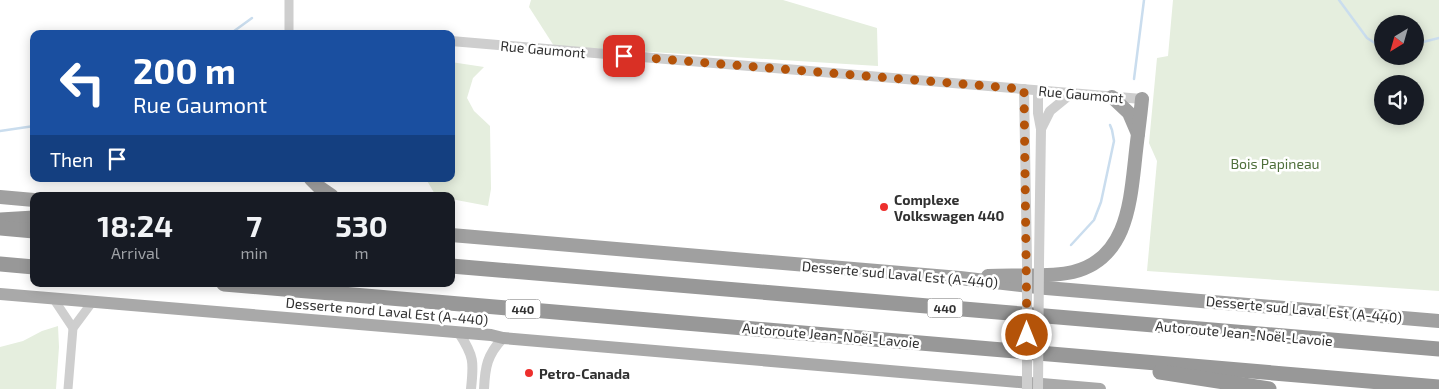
<!DOCTYPE html>
<html lang="en">
<head>
<meta charset="utf-8">
<style>
	:root { --surface:#171b24; --page:#242831; --text:#f1f3f6; --muted:#9ea1a6 }
	body { margin:0; font-family:"Exo 2",sans-serif; background:var(--page); color:var(--text); height:100vh; display:flex; flex-direction:column; font-size:19px; white-space:nowrap }
	* { box-sizing:border-box; margin:0 }
	p { font-size:16px; color:var(--muted) }
	.icon { flex:none; width:28px; height:28px; fill:none; stroke:currentColor; stroke-width:2; stroke-linecap:round; stroke-linejoin:round }
	.map { position:relative; flex:1; overflow:hidden }
	.details { position:absolute; left:30px; top:192px; width:425px; height:95px; display:flex; flex-direction:column; background:var(--surface); border-radius:10px; box-shadow:0 2px 12px #0003 }
	.details>* { flex:none }
	.banner { position:absolute; left:30px; top:30px; width:425px; height:152px; border-radius:10px; box-shadow:0 2px 12px #0003; background:#1a4fa0; color:#fff; overflow:hidden }
	.needle { width:32px; rotate:217deg }
	.fabs { position:absolute; left:1374px; top:15px; display:grid; gap:10px }
	.fabs a { display:grid; place-items:center; width:50px; height:50px; border-radius:50%; background:var(--surface); box-shadow:0 2px 12px #0003; font-size:25px }
	.pin { position:absolute; display:grid; place-items:center; width:42px; height:42px; color:#fff; margin:-21px; border-radius:10px; box-shadow:0 2px 8px #0006 }
	.me { position:absolute; width:55px; margin:-28px; rotate:0deg; stroke-linejoin:round; filter:drop-shadow(0 0 4px #0008) }
	.turn { display:flex; align-items:center; gap:18px; height:105px; padding:0 20px; font-size:22px }
	.turn .icon { width:65px; height:65px; stroke-width:2.5 }
	.turn b { display:block; font-size:35px; line-height:42px }
	.then { display:flex; align-items:center; height:48px; padding:0 20px; background:#0003; gap:10px; font-size:19px }
	.eta { display:flex; justify-content:space-evenly; align-items:center; height:85px; text-align:center }
	.eta b { font-size:30px; font-weight:700; line-height:35px }
	.map>svg:first-child { display:block }
	.green { fill:#e5eede; fill-rule:evenodd }
	.lines { fill:none; stroke-linecap:round; stroke-linejoin:round }
	.stream { stroke:#caddee; stroke-width:2.5 }
	.minor { stroke:#cecece; stroke-width:9 }
	.tertiary { stroke:#cecece; stroke-width:10 }
	.primary { stroke:#a9a9a9; stroke-width:12 }
	.trunk { stroke:#a0a0a0; stroke-width:14 }
	.motorway { stroke:#989898; stroke-width:15 }
	.tertiary-bridge { stroke:#cecece; stroke-width:10 }
	.route { stroke:#b45309; stroke-width:9; stroke-dasharray:0 16.2 }
	.poi-dot { fill:#ed2f2d; stroke:#fff; stroke-width:2 }
	.labels { text-anchor:middle; dominant-baseline:central; stroke-width:5; stroke-linejoin:round; paint-order:stroke }
	.shield { fill:#fff; stroke:#6f6f6f; stroke-width:1 }
	.shield-label { font-size:12px; font-weight:bold; fill:#313131 }
	.street-label { font-size:14px; fill:#313131; stroke:#fff }
	.park-label { font-size:14px; fill:#4f6f3b; stroke:#fff }
	.poi-label { font-size:14px; font-weight:bold; fill:#313131; stroke:#fff; text-anchor:start }
</style>
</head>
<body>
<div class="map">
<svg width="1439" height="389" viewBox="0 0 1439 389">
	<rect width="100%" height="100%" fill="#fff"/>
	<!-- green -->
	<g class="green">
		<path d="M 531,0 L 783,0 L 877,28 L 878,66 L 554,46 L 529,7 Z"/>
		<path d="M 1173,0 L 1439,0 L 1439,291 L 1147,271 L 1157,161 L 1149,143 L 1157,58 L 1168,56 ZM 1382,24 L 1415,24 L 1415,56 L 1382,56 ZM 1382,84 L 1415,84 L 1415,116 L 1382,116 Z"/>
		<path d="M 451,62 L 484,67 L 473,78 L 467,98 L 474,111 L 490,126 L 491,189 L 488,206 L 451,199 L 451,196 L 436,196 L 426,179 L 451,179 Z"/>
		<path d="M 58,326 L 59,347 L 56,389 L 0,389 L 0,347 L 23,341 L 42,331 Z"/>
	</g>
	<g class="lines">
		<!-- stream -->
		<g class="stream">
			<path d="M 1339,0 L 1367,38 L 1381,47"/>
			<path d="M 230,34 L 252,18"/>
			<path d="M 1415,44 L 1439,38"/>
			<path d="M 1134,79 L 1144,0"/>
			<path d="M 0,131 L 34,126"/>
			<path d="M 1071,245 L 1094,220 L 1101,202 L 1114,141 L 1112,130 L 1110,125"/>
		</g>
		<!-- minor -->
		<g class="minor">
			<path d="M 289,0 L 289,34"/>
			<path d="M 53,298 L 73,328"/>
			<path d="M 68,389 L 73,328 L 93,301"/>
		</g>
		<!-- tertiary -->
		<g class="tertiary">
			<path d="M 451,41 L 1142,99"/>
			<path d="M 1024,89 L 1027,262"/>
			<path d="M 1038,91 L 1038,113 L 1041,129 L 1039,263"/>
			<path d="M 1041,129 L 1050,111 L 1072,93"/>
			<path d="M 459,333 C 474,356 474,362 471,389"/>
			<path d="M 484,389 C 485,367 487,355 503,338"/>
		</g>
		<!-- primary -->
		<path class="primary" d="M 0,294 L 491,335 L 503,338 L 1100,389"/>
		<!-- trunk -->
		<g class="trunk">
			<path d="M 1112,97 L 1129,113 L 1138,134"/>
			<path d="M 311,179 L 319,187 L 332,196"/>
			<path d="M 0,197 L 34,200"/>
			<path d="M 451,235 L 960,278 L 1046,288 L 1439,321"/>
			<path d="M 988,276 C 1014,274 1048,278 1073,272 C 1126,259 1130,205 1135,160 C 1137,140 1140,120 1142,99"/>
		</g>
		<!-- motorway -->
		<g class="motorway">
			<path d="M 0,220 L 34,218"/>
			<path d="M 0,228 L 34,231"/>
			<path d="M 0,264 L 34,267"/>
			<path d="M 451,266 L 1439,349"/>
			<path d="M 224,284 L 1439,387"/>
			<path d="M 1160,372 L 1269,389"/>
		</g>
		<!-- tertiary-bridge -->
		<g class="tertiary-bridge">
			<path d="M 1027,389 L 1027,262"/>
			<path d="M 1038,389 L 1039,263"/>
		</g>
	</g>
	<g class="lines">
		<!-- route -->
		<path class="route" d="M 624,56 L 1024,89 L 1027,335"/>
	</g>
	<!-- markers -->
	<g class="poi-dot">
		<circle cx="884" cy="207" r="5"/>
		<circle cx="529" cy="373" r="5"/>
	</g>
	<g class="labels">
		<!-- shield labels -->
		<g class="shield">
			<rect x="927.5" y="298.5" width="35" height="19" rx="4"/>
			<rect x="505.5" y="299.5" width="35" height="19" rx="4"/>
		</g>
		<g class="shield-label">
			<text x="945" y="308">440</text>
			<text x="523" y="309">440</text>
		</g>
		<!-- street labels -->
		<g class="street-label">
			<text transform="translate(543 49) rotate(5)">Rue Gaumont</text>
			<text transform="translate(1081 94) rotate(5)">Rue Gaumont</text>
			<text transform="translate(900 274) rotate(5)">Desserte sud Laval Est (A-440)</text>
			<text transform="translate(1304 309) rotate(5)">Desserte sud Laval Est (A-440)</text>
			<text transform="translate(387 311) rotate(5)">Desserte nord Laval Est (A-440)</text>
			<text transform="translate(1244 333) rotate(5)">Autoroute Jean-Noël-Lavoie</text>
			<text transform="translate(831 335) rotate(5)">Autoroute Jean-Noël-Lavoie</text>
		</g>
		<!-- park labels -->
		<g class="park-label">
			<text x="1275" y="163">Bois Papineau</text>
		</g>
		<!-- poi labels -->
		<g class="poi-label">
			<text x="894" y="199">Complexe<tspan x="894" dy="16">Volkswagen 440</tspan></text>
			<text x="539" y="373">Petro-Canada</text>
		</g>
	</g>
</svg>
<div class="fabs">
<a><svg class="needle" viewBox="-14 -14 28 28"><path d="M0-13l5 13h-10z" fill="#e53935"/><path d="M0 13l5-13h-10z" fill="#9ea1a6"/></svg></a>
<a><svg class="icon" aria-label="sound" viewBox="0 0 24 24"><path d="M4 9h4l5-4v14l-5-4H4zM17 9q2 3 0 6"/></svg></a>
</div>
<div class="pin" style="left:624px;top:56px;background:#d93025"><svg class="icon" aria-label="arrive" viewBox="0 0 24 24"><path d="M6 21V4h12l-3 4 3 4H6"/></svg></div>
<svg class="me" style="left:1027px;top:335px" viewBox="-20 -20 40 40"><circle r="17" fill="#b45309" stroke="#fff" stroke-width="3"/><path d="M0-11L8 9 0 5-8 9z" fill="#fff"/></svg>
<div class="banner">
<div class="turn"><svg class="icon" aria-label="left" viewBox="0 0 24 24"><path d="M17 20v-9H6M10 6l-5 5 5 5"/></svg><div><b>200 m</b>Rue Gaumont</div></div>
<div class="then">Then<svg class="icon" aria-label="arrive" viewBox="0 0 24 24"><path d="M6 21V4h12l-3 4 3 4H6"/></svg></div>
</div>
<section class="details">
<div class="eta">
<div><b>18:24</b><p>Arrival</p></div>
<div><b>7</b><p>min</p></div>
<div><b>530</b><p>m</p></div>
</div>
</section>
</div>
</body>
</html>
